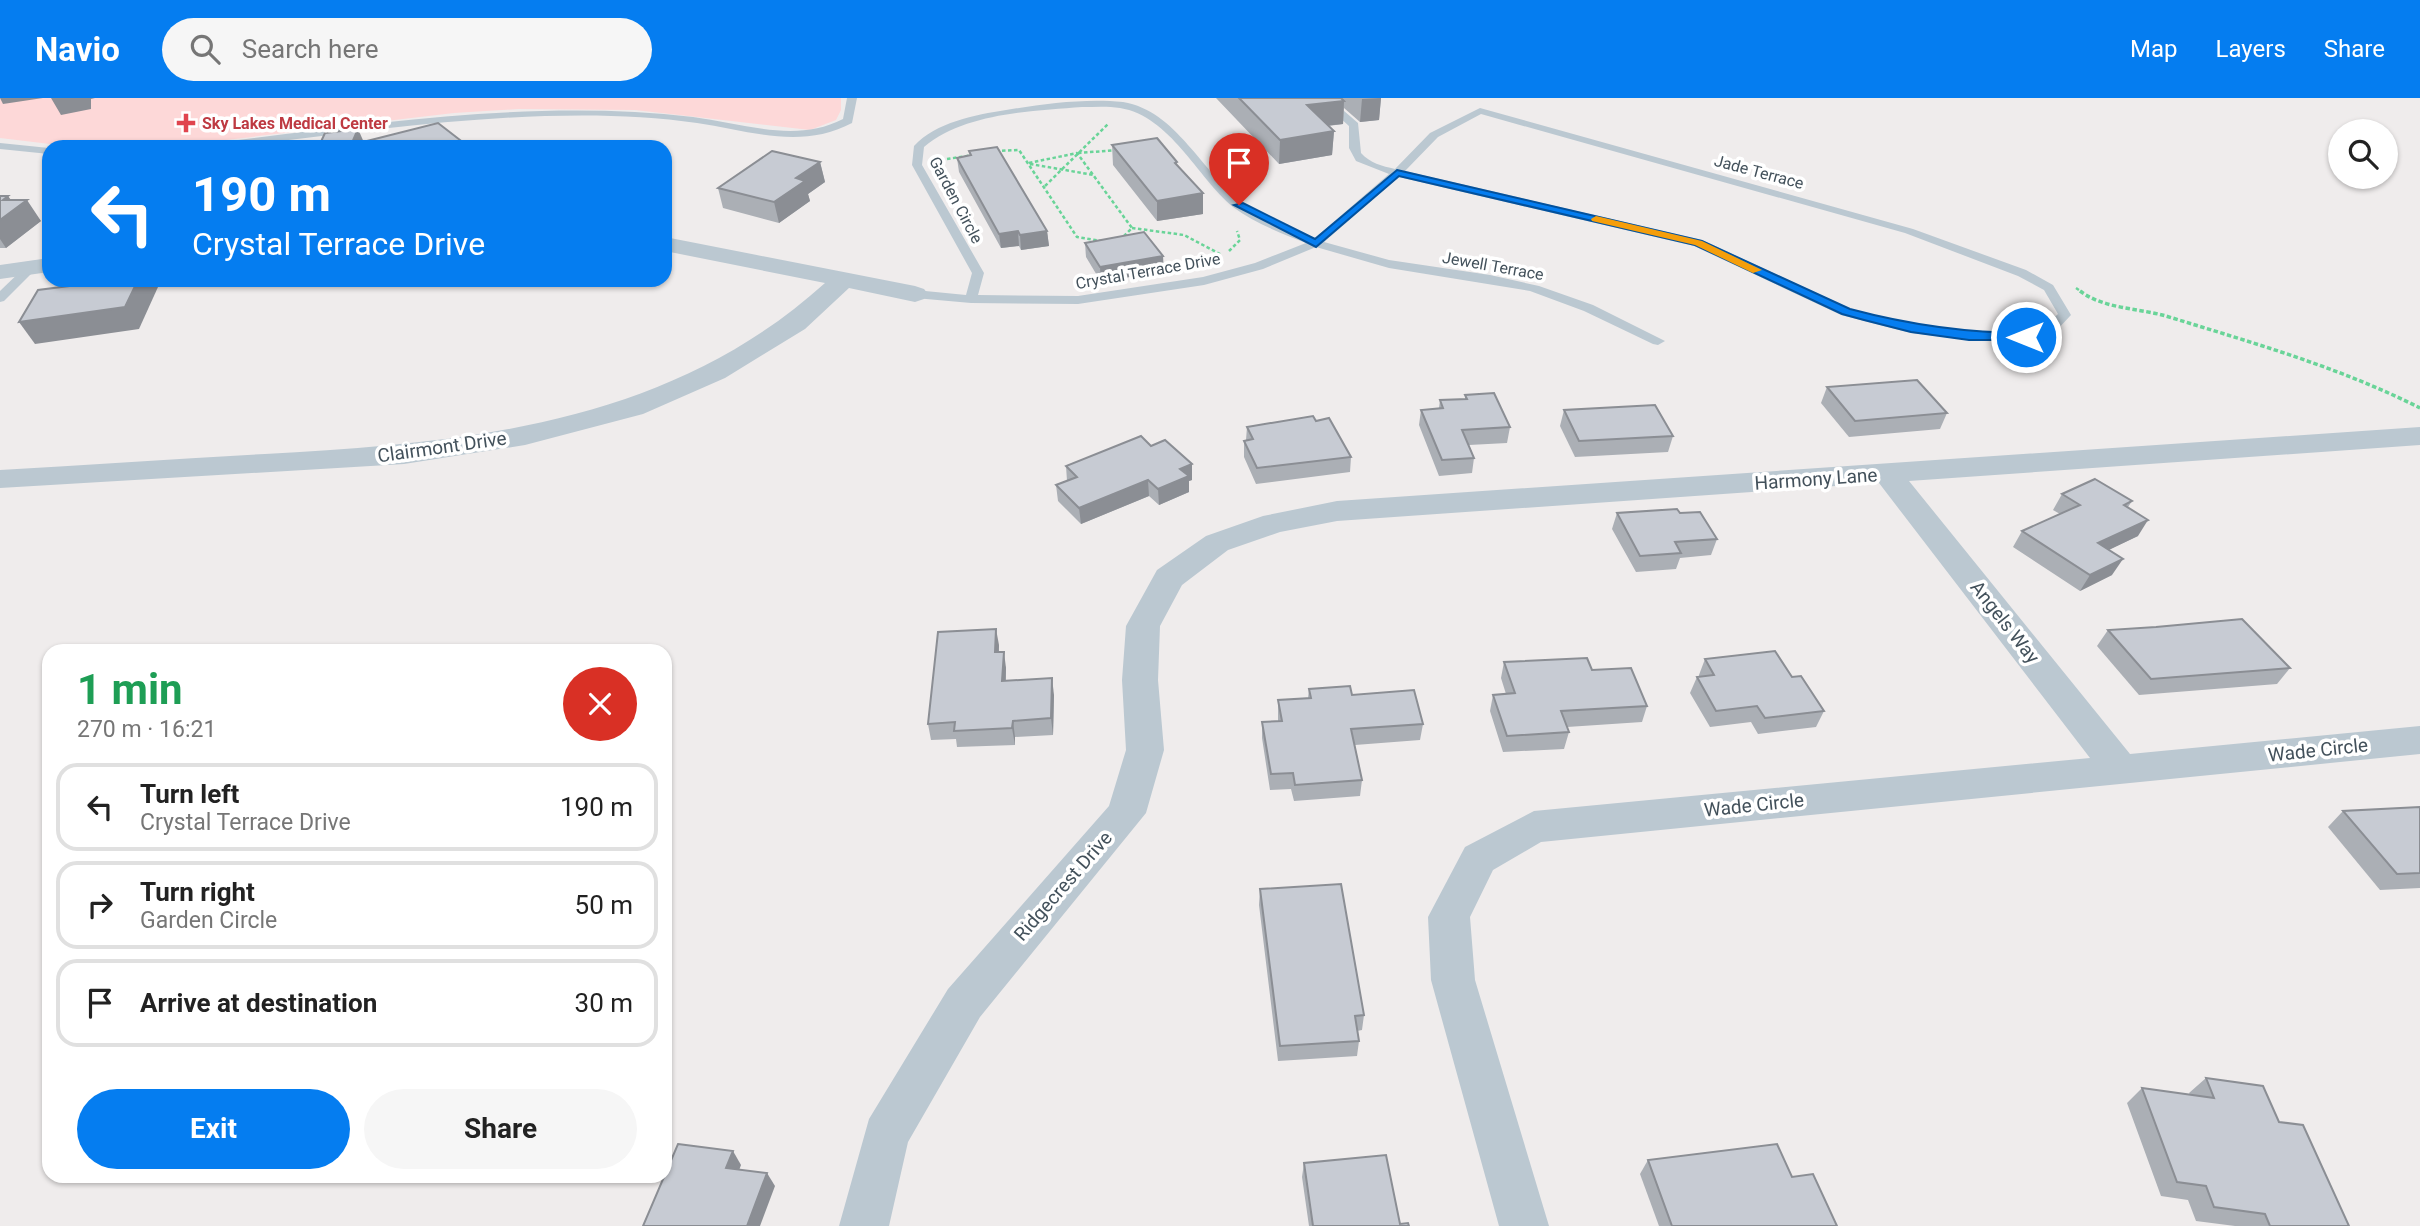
<!DOCTYPE html>
<html lang="en">
<head>
<meta charset="utf-8">
<style>
	:root { --surface:#fff; --page:#f6f6f6; --text:#222; --muted:#767676; --line:#e0e0e0; --accent:#057df0 }
	body { margin:0; font-family:Roboto,sans-serif; background:var(--page); color:var(--text); height:100vh; display:flex; flex-direction:column; font-size:26px; white-space:nowrap }
	* { box-sizing:border-box; margin:0 }
	p { font-size:23px; color:var(--muted) }
	.icon { flex:none; width:38px; height:38px; fill:none; stroke:currentColor; stroke-width:2; stroke-linecap:round; stroke-linejoin:round }
	.map { position:relative; flex:1; overflow:hidden }
	.drawer { position:absolute; left:42px; top:546px; width:630px; height:539px; display:flex; flex-direction:column; background:var(--surface); border-radius:21px; box-shadow:0 2px 5px #0004 }
	.drawer>* { flex:none }
	.hud { position:absolute; left:42px; top:42px; width:630px; height:147px; border-radius:21px; box-shadow:0 2px 5px #0004; background:#057df0; color:#fff; overflow:hidden }
	.tools { position:absolute; left:2328px; top:21px; display:grid; gap:14px }
	.tools a { display:grid; place-items:center; width:70px; height:70px; border-radius:50%; background:var(--surface); box-shadow:0 2px 5px #0004; font-size:35px }
	.pin { position:absolute; display:grid; place-items:center; width:60px; height:60px; color:#fff; margin:-72px -30px; border-radius:50% 50% 50% 0; rotate:-45deg; box-shadow:0 0 7px #0007 }
	.pin .icon { rotate:45deg }
	.me { position:absolute; width:77px; margin:-38px; rotate:270deg; stroke-linejoin:round; filter:drop-shadow(0 0 5px #0008) }
	.turn { display:flex; align-items:center; gap:24px; height:147px; padding:0 35px; font-size:32px }
	.turn .icon { width:91px; height:91px; stroke-width:2.5 }
	.turn b { display:block; font-size:49px; line-height:60px }
	.round { display:grid; place-items:center; flex:none; width:74px; height:74px; border-radius:37px; background:var(--page) }
	.head { display:flex; align-items:center; justify-content:space-between; height:119px; padding:0 35px }
	h1 { font-size:42px; font-weight:700; line-height:52px; color:#1e9e55 }
	.primary-button { display:flex; gap:14px; margin-top:auto; padding:14px 35px }
	.primary-button a { flex:1; height:80px; border-radius:42px; background:var(--accent); color:#fff; font-size:28px; font-weight:700; line-height:80px; text-align:center }
	.primary-button a+a { background:var(--page); color:var(--text) }
	ul { padding:0; list-style:none }
	li { display:flex; align-items:center; gap:21px; height:88px; margin:0 14px 10px; padding:0 21px; border:4px solid var(--line); border-radius:21px }
	li div { flex:1 }
	li b { display:block; font-size:26px }
	li em { font-style:normal }
	header { display:flex; align-items:center; gap:42px; box-sizing:border-box; height:98px; padding:0 35px; background:var(--accent); color:#fff }
	header strong { font-size:33px }
	nav { display:flex; gap:38px; margin-inline-start:auto; font-size:24px }
	.search { width:490px; height:63px; background:var(--page); display:flex; align-items:center; gap:18px; box-sizing:border-box; padding:0 24px; border-radius:38px; color:var(--muted); font-size:26px }
	.map>svg:first-child { display:block }
	.medical { fill:#fdd8d8 }
	.lines { fill:none; stroke-linecap:round; stroke-linejoin:round }
	.path-far1 { stroke:#69d498; stroke-width:2.5; stroke-dasharray:3.5 2.5; stroke-linecap:butt }
	.path { stroke:#69d498; stroke-width:3.5; stroke-dasharray:4.5 2.5; stroke-linecap:butt }
	.service { fill:#bbc8d1; fill-rule:evenodd }
	.minor { fill:#bbc8d1; fill-rule:evenodd }
	.wall { fill:#abafb5 }
	.shaded-wall { fill:#8b8e94 }
	.building { fill:#c7cbd3; stroke:#8b8e94; stroke-width:2 }
	.route { fill:#057df0; stroke:#03519c; stroke-width:2 }
	.slow { fill:#f59e0b }
	.health-dot { fill:#e0444e; stroke:#fff; stroke-width:2.5 }
	.labels { text-anchor:middle; dominant-baseline:central; stroke-width:7; stroke-linejoin:round; paint-order:stroke }
	.far-health-label { font-size:16px; font-weight:bold; fill:#be3a42; stroke:#fff; text-anchor:start }
	.far-street-label { font-size:16px; fill:#43515b; stroke:#fff }
	.street-label { font-size:19px; fill:#43515b; stroke:#fff }
</style>
</head>
<body>
<header>
<strong>Navio</strong>
<div class="search"><svg class="icon" aria-label="search" viewBox="0 0 24 24"><circle cx="10" cy="10" r="6"/><path d="M15 15l6 6"/></svg>Search here</div>
<nav><a>Map</a><a>Layers</a><a>Share</a></nav>
</header>
<div class="map">
<svg width="2420" height="1128" viewBox="0 0 2420 1128">
	<rect width="100%" height="100%" fill="#efecec"/>
	<!-- medical -->
	<path class="medical" d="M 0,0 L 841,0 L 841,12 L 836,22 L 810,32 L 635,12 L 518,11 L 454,15 L 166,49 L 75,49 L 0,40 Z"/>
	<g class="lines">
		<!-- path-far1 -->
		<g class="path-far1">
			<path d="M 996,53 L 1019,52 L 1077,139 L 1101,143"/>
			<path d="M 1078,55 L 1118,52"/>
			<path d="M 947,61 L 974,57"/>
			<path d="M 1029,65 L 1077,55 L 1132,130 L 1123,139"/>
			<path d="M 1030,66 L 1094,77"/>
			<path d="M 1045,88 L 1108,26"/>
			<path d="M 1132,130 L 1184,137 L 1220,156"/>
			<path d="M 1229,153 L 1240,142 L 1237,133"/>
			<path d="M 2076,190 L 2082,194"/>
		</g>
		<!-- path -->
		<path class="path" d="M 2080,193 C 2104,211 2138,210 2166,218 C 2253,245 2339,269 2420,310"/>
		<!-- service -->
		<g class="service">
			<path d="M 847,0 L 857,0 L 852,25 C 801,52 750,33 697,25 C 552,4 377,32 232,49 L 200,49 L 205,46 C 365,27 532,0 693,19 C 743,25 795,46 843,21 Z"/>
			<path d="M 1318,0 L 1329,0 L 1358,25 L 1361,55 C 1370,65 1382,68 1395,71 L 1430,35 L 1480,10 L 1913,131 L 2026,172 L 2053,187 L 2071,217 L 2055,234 L 2026,243 L 1969,242 L 1911,235 L 1841,217 L 1694,148 L 1399,79 L 1324,144 L 1389,162 L 1490,177 L 1539,188 L 1593,207 L 1665,243 L 1658,247 L 1653,246 L 1584,213 L 1530,193 L 1389,170 L 1316,149 L 1263,171 L 1204,187 L 1078,206 L 971,205 L 915,200 L 909,196 L 915,192 L 966,197 L 972,175 L 912,67 L 914,48 C 936,24 975,17 1006,12 C 1043,6 1085,0 1123,4 C 1177,13 1202,75 1243,105 C 1264,121 1291,130 1315,140 L 1389,76 L 1356,63 L 1349,50 L 1349,28 ZM 1082,9 C 1095,9 1108,8 1120,10 C 1170,18 1197,79 1233,109 C 1254,125 1281,135 1306,145 L 1255,165 L 1203,179 L 1078,198 L 978,197 L 984,175 L 922,67 L 924,49 C 964,15 1032,13 1082,9 ZM 1481,16 L 1905,135 L 2018,178 L 2044,192 L 2058,216 L 2045,228 L 2025,235 L 1969,234 L 1911,227 L 1851,211 L 1702,142 L 1405,73 L 1438,39 Z"/>
			<path d="M 0,45 L 49,50 L 49,56 L 0,51 Z"/>
			<path d="M 27,167 L 37,170 L 4,203 L 0,204 L 0,193 Z"/>
		</g>
		<!-- minor -->
		<g class="minor">
			<path d="M 665,139 L 915,188 L 924,191 L 928,196 L 924,201 L 915,204 L 849,190 L 805,231 L 725,280 L 643,316 L 525,347 L 404,366 L 0,390 L 0,372 C 88,367 176,361 265,356 C 466,345 668,327 825,185 L 665,153 Z"/>
			<path d="M 49,160 L 49,174 L 0,181 L 0,167 Z"/>
			<path d="M 2420,329 L 2420,347 L 1909,383 L 2130,656 L 2420,628 L 2420,656 L 1541,744 L 1493,772 L 1470,819 L 1475,882 L 1549,1128 L 1499,1128 L 1431,882 L 1428,819 L 1465,749 L 1534,713 L 2090,660 L 1879,385 L 1337,423 L 1280,434 L 1228,452 L 1182,487 L 1160,528 L 1158,582 L 1164,652 L 1146,715 L 980,919 L 908,1044 L 889,1128 L 839,1128 L 869,1021 L 948,891 L 1109,708 L 1126,652 L 1122,582 L 1126,528 L 1157,472 L 1206,438 L 1263,418 L 1337,403 Z"/>
		</g>
	</g>
	<!-- wall -->
	<g class="wall">
		<path d="M 1216,0 L 1381,0 L 1379,22 L 1360,24 L 1344,10 L 1343,26 L 1328,28 L 1334,33 L 1332,57 L 1279,66 Z"/>
		<path d="M 1112,47 L 1177,64 L 1177,68 L 1203,116 L 1157,123 L 1113,67 Z"/>
		<path d="M 969,53 L 1047,133 L 1049,148 L 1021,152 L 1019,148 L 1001,150 L 959,74 L 957,60 L 970,57 Z"/>
		<path d="M 820,64 L 825,84 L 808,96 L 810,103 L 779,125 L 723,110 L 718,90 Z"/>
		<path d="M 0,98 L 11,102 L 41,123 L 6,150 L 0,150 Z"/>
		<path d="M 1085,145 L 1164,173 L 1101,184 L 1086,159 Z"/>
		<path d="M 1827,289 L 1947,315 L 1940,331 L 1849,339 L 1821,305 Z"/>
		<path d="M 1465,297 L 1510,329 L 1507,345 L 1469,347 L 1474,360 L 1472,375 L 1439,378 L 1419,327 L 1421,312 L 1439,310 L 1440,302 L 1465,301 Z"/>
		<path d="M 1564,312 L 1673,338 L 1668,354 L 1575,359 L 1560,328 Z"/>
		<path d="M 1316,323 L 1351,359 L 1350,374 L 1256,386 L 1244,359 L 1244,343 L 1246,342 L 1247,329 Z"/>
		<path d="M 1066,368 L 1192,382 L 1189,383 L 1189,394 L 1159,407 L 1149,398 L 1081,426 L 1058,403 L 1056,387 L 1067,383 Z"/>
		<path d="M 2062,396 L 2132,403 L 2128,409 L 2138,438 L 2108,452 L 2112,477 L 2080,493 L 2013,449 L 2022,433 L 2060,416 L 2053,412 Z"/>
		<path d="M 1617,415 L 1680,415 L 1717,441 L 1711,457 L 1680,460 L 1676,471 L 1636,474 L 1612,431 Z"/>
		<path d="M 2156,529 L 2290,570 L 2277,586 L 2139,597 L 2097,548 L 2108,532 Z"/>
		<path d="M 999,547 L 999,554 L 1006,570 L 1006,583 L 1054,597 L 1053,637 L 1015,639 L 1015,647 L 957,649 L 956,641 L 931,642 L 928,626 Z"/>
		<path d="M 1705,561 L 1792,579 L 1824,613 L 1816,629 L 1758,636 L 1751,624 L 1710,629 L 1690,595 L 1697,579 L 1699,579 L 1699,577 Z"/>
		<path d="M 1504,564 L 1592,572 L 1647,608 L 1642,624 L 1567,629 L 1569,634 L 1564,651 L 1503,654 L 1490,613 L 1493,597 L 1506,596 L 1501,580 Z"/>
		<path d="M 1309,591 L 1352,597 L 1423,626 L 1420,642 L 1355,647 L 1362,682 L 1360,698 L 1294,703 L 1291,691 L 1270,692 L 1262,640 L 1262,624 L 1278,623 L 1278,602 L 1308,600 Z"/>
		<path d="M 2420,709 L 2420,790 L 2380,792 L 2328,729 L 2343,713 Z"/>
		<path d="M 1260,791 L 1364,917 L 1362,932 L 1357,933 L 1359,943 L 1357,958 L 1278,963 L 1259,807 Z"/>
		<path d="M 2206,980 L 2279,1024 L 2349,1128 L 2235,1128 L 2196,1123 L 2188,1102 L 2161,1098 L 2127,1005 L 2142,990 L 2190,997 L 2189,995 Z"/>
		<path d="M 1648,1062 L 1792,1079 L 1837,1128 L 1659,1128 L 1640,1076 Z"/>
		<path d="M 1304,1065 L 1400,1126 L 1409,1128 L 1309,1128 L 1302,1079 Z"/>
	</g>
	<!-- shaded-wall -->
	<g class="shaded-wall">
		<path d="M 0,0 L 43,0 L 3,6 Z"/>
		<path d="M 51,0 L 95,0 L 91,1 L 91,11 L 61,17 Z"/>
		<path d="M 1381,0 L 1379,22 L 1360,24 L 1362,1 Z"/>
		<path d="M 1344,3 L 1343,26 L 1305,30 L 1307,7 Z"/>
		<path d="M 358,31 L 366,49 L 351,47 Z"/>
		<path d="M 1334,33 L 1332,57 L 1279,66 L 1280,42 Z"/>
		<path d="M 820,64 L 825,84 L 808,96 L 810,103 L 779,125 L 774,104 L 796,80 Z"/>
		<path d="M 1203,95 L 1203,116 L 1157,123 L 1157,103 Z"/>
		<path d="M 8,98 L 17,110 L 27,102 L 41,123 L 6,150 L 0,141 L 0,122 L 3,102 Z"/>
		<path d="M 1018,133 L 1019,148 L 1001,150 L 999,136 Z"/>
		<path d="M 1047,133 L 1049,148 L 1021,152 L 1020,137 Z"/>
		<path d="M 1163,158 L 1164,173 L 1101,184 L 1100,169 Z"/>
		<path d="M 138,182 L 154,182 L 158,189 L 139,231 L 35,246 L 19,224 Z"/>
		<path d="M 1192,366 L 1192,382 L 1189,383 L 1189,394 L 1159,407 L 1158,391 L 1180,371 Z"/>
		<path d="M 1148,382 L 1149,398 L 1081,426 L 1079,410 Z"/>
		<path d="M 2148,422 L 2138,438 L 2088,462 L 2098,445 Z"/>
		<path d="M 2123,461 L 2112,477 L 2080,493 L 2090,477 Z"/>
		<path d="M 996,531 L 999,547 L 998,571 L 995,554 Z"/>
		<path d="M 1004,554 L 1006,570 L 1005,599 L 1002,583 Z"/>
		<path d="M 1052,580 L 1054,597 L 1053,637 L 1051,620 Z"/>
		<path d="M 1013,623 L 1015,639 L 1015,647 L 1012,630 Z"/>
		<path d="M 733,1053 L 741,1067 L 735,1083 L 726,1070 Z"/>
		<path d="M 767,1075 L 775,1088 L 760,1128 L 747,1128 Z"/>
	</g>
	<!-- building -->
	<g class="building">
		<path d="M 1239,0 L 1341,0 L 1344,3 L 1307,7 L 1334,33 L 1280,42 Z"/>
		<path d="M 438,25 L 469,49 L 246,49 L 249,47 L 319,48 L 325,35 L 358,31 L 351,47 Z"/>
		<path d="M 1157,40 L 1177,64 L 1175,65 L 1203,95 L 1157,103 L 1112,47 Z"/>
		<path d="M 997,49 L 1047,133 L 1020,137 L 1018,133 L 999,136 L 957,60 L 971,57 L 969,53 Z"/>
		<path d="M 772,53 L 820,64 L 796,80 L 805,83 L 774,104 L 718,90 Z"/>
		<path d="M 0,98 L 8,98 L 3,102 L 27,102 L 0,122 Z"/>
		<path d="M 1144,134 L 1163,158 L 1100,169 L 1085,145 Z"/>
		<path d="M 80,182 L 138,182 L 125,209 L 19,224 L 38,192 L 77,187 Z"/>
		<path d="M 1917,282 L 1947,315 L 1855,323 L 1827,289 Z"/>
		<path d="M 1494,295 L 1510,329 L 1462,332 L 1474,360 L 1442,362 L 1421,312 L 1443,310 L 1440,302 L 1467,301 L 1465,297 Z"/>
		<path d="M 1655,307 L 1673,338 L 1579,343 L 1564,312 Z"/>
		<path d="M 1313,318 L 1316,323 L 1329,320 L 1351,359 L 1257,370 L 1244,343 L 1253,341 L 1247,329 Z"/>
		<path d="M 1141,338 L 1151,348 L 1165,342 L 1192,366 L 1180,371 L 1189,378 L 1158,391 L 1148,382 L 1079,410 L 1056,387 L 1077,379 L 1066,368 Z"/>
		<path d="M 2095,381 L 2132,403 L 2124,407 L 2148,422 L 2098,445 L 2123,461 L 2090,477 L 2022,433 L 2080,407 L 2062,396 Z"/>
		<path d="M 1677,411 L 1680,415 L 1700,414 L 1717,441 L 1675,444 L 1681,455 L 1640,458 L 1617,415 Z"/>
		<path d="M 2242,521 L 2290,570 L 2151,581 L 2108,532 L 2156,529 Z"/>
		<path d="M 996,531 L 995,554 L 1004,554 L 1002,583 L 1052,580 L 1051,620 L 1013,623 L 1012,630 L 954,633 L 955,624 L 928,626 L 938,534 Z"/>
		<path d="M 1775,553 L 1792,579 L 1801,578 L 1824,613 L 1765,620 L 1757,608 L 1716,613 L 1697,579 L 1714,577 L 1705,561 Z"/>
		<path d="M 1587,560 L 1592,572 L 1631,570 L 1647,608 L 1561,613 L 1569,634 L 1507,638 L 1493,597 L 1515,595 L 1504,564 Z"/>
		<path d="M 1350,588 L 1352,597 L 1414,592 L 1423,626 L 1351,631 L 1362,682 L 1295,687 L 1293,675 L 1271,676 L 1262,624 L 1282,623 L 1278,602 L 1311,600 L 1309,591 Z"/>
		<path d="M 2420,709 L 2420,775 L 2397,776 L 2343,713 Z"/>
		<path d="M 1341,786 L 1364,917 L 1355,918 L 1359,943 L 1280,948 L 1260,791 Z"/>
		<path d="M 2206,980 L 2263,988 L 2279,1024 L 2303,1027 L 2349,1128 L 2270,1128 L 2265,1116 L 2214,1109 L 2206,1088 L 2177,1084 L 2142,990 L 2214,1000 Z"/>
		<path d="M 678,1046 L 733,1053 L 726,1070 L 767,1075 L 747,1128 L 643,1128 Z"/>
		<path d="M 1777,1046 L 1792,1079 L 1813,1076 L 1837,1128 L 1672,1128 L 1648,1062 Z"/>
		<path d="M 1386,1057 L 1400,1126 L 1408,1125 L 1409,1128 L 1313,1128 L 1304,1065 Z"/>
	</g>
	<!-- route -->
	<path class="route" d="M 1397,72 L 1702,143 L 1850,211 C 1910,227 1965,235 2026,235 L 2032,239 L 2026,242 L 1969,242 L 1911,234 L 1864,222 L 1842,216 L 1695,147 L 1399,78 L 1316,149 L 1234,107 L 1243,105 L 1315,141 Z"/>
	<!-- slow -->
	<path class="slow" d="M 1596,118 L 1702,143 L 1762,172 L 1753,175 L 1695,147 L 1592,123 L 1591,121 Z"/>
	<!-- markers -->
	<path class="health-dot" d="M182.5 14.5h7v7h7v7h-7v7h-7v-7h-7v-7h7z"/>
	<g class="labels">
		<!-- far-health labels -->
		<g class="far-health-label">
			<text x="202" y="25">Sky Lakes Medical Center</text>
		</g>
		<!-- far-street labels -->
		<g class="far-street-label">
			<text transform="translate(1759 74) rotate(15)">Jade Terrace</text>
			<text transform="translate(956 102) rotate(62)">Garden Circle</text>
			<text transform="translate(1493 168) rotate(10)">Jewell Terrace</text>
			<text transform="translate(1148 173) rotate(-10)">Crystal Terrace Drive</text>
		</g>
		<!-- street labels -->
		<g class="street-label">
			<text transform="translate(442 349) rotate(-8)">Clairmont Drive</text>
			<text transform="translate(1816 381) rotate(-4)">Harmony Lane</text>
			<text transform="translate(2005 524) rotate(52)">Angels Way</text>
			<text transform="translate(2318 652) rotate(-6)">Wade Circle</text>
			<text transform="translate(1754 707) rotate(-6)">Wade Circle</text>
			<text transform="translate(1063 788) rotate(-49)">Ridgecrest Drive</text>
		</g>
	</g>
</svg>
<div class="tools">
<a><svg class="icon" aria-label="search" viewBox="0 0 24 24"><circle cx="10" cy="10" r="6"/><path d="M15 15l6 6"/></svg></a>
</div>
<div class="pin" style="left:1239px;top:107px;background:#d93025"><svg class="icon" aria-label="arrive" viewBox="0 0 24 24"><path d="M6 21V4h12l-3 4 3 4H6"/></svg></div>
<svg class="me" style="left:2026px;top:239px" viewBox="-20 -20 40 40"><circle r="17" fill="#057df0" stroke="#fff" stroke-width="3"/><path d="M0-11L8 9 0 5-8 9z" fill="#fff"/></svg>
<div class="hud">
<div class="turn"><svg class="icon" aria-label="left" viewBox="0 0 24 24"><path d="M17 20v-9H6M10 6l-5 5 5 5"/></svg><div><b>190 m</b>Crystal Terrace Drive</div></div>
</div>
<section class="drawer">
<div class="head"><div><h1>1 min</h1><p>270 m · 16:21</p></div><a class="round" style="background:#d93025;color:#fff"><svg class="icon" aria-label="close" viewBox="0 0 24 24"><path d="M6 6l12 12M18 6L6 18"/></svg></a></div>
<ul>
<li><svg class="icon" aria-label="left" viewBox="0 0 24 24"><path d="M17 20v-9H6M10 6l-5 5 5 5"/></svg><div><b>Turn left</b><p>Crystal Terrace Drive</p></div><em>190 m</em></li>
<li><svg class="icon" aria-label="right" viewBox="0 0 24 24"><path d="M7 20v-9h11M14 6l5 5-5 5"/></svg><div><b>Turn right</b><p>Garden Circle</p></div><em>50 m</em></li>
<li><svg class="icon" aria-label="arrive" viewBox="0 0 24 24"><path d="M6 21V4h12l-3 4 3 4H6"/></svg><div><b>Arrive at destination</b></div><em>30 m</em></li>
</ul>
<div class="primary-button"><a>Exit</a><a>Share</a></div>
</section>
</div>
</body>
</html>
